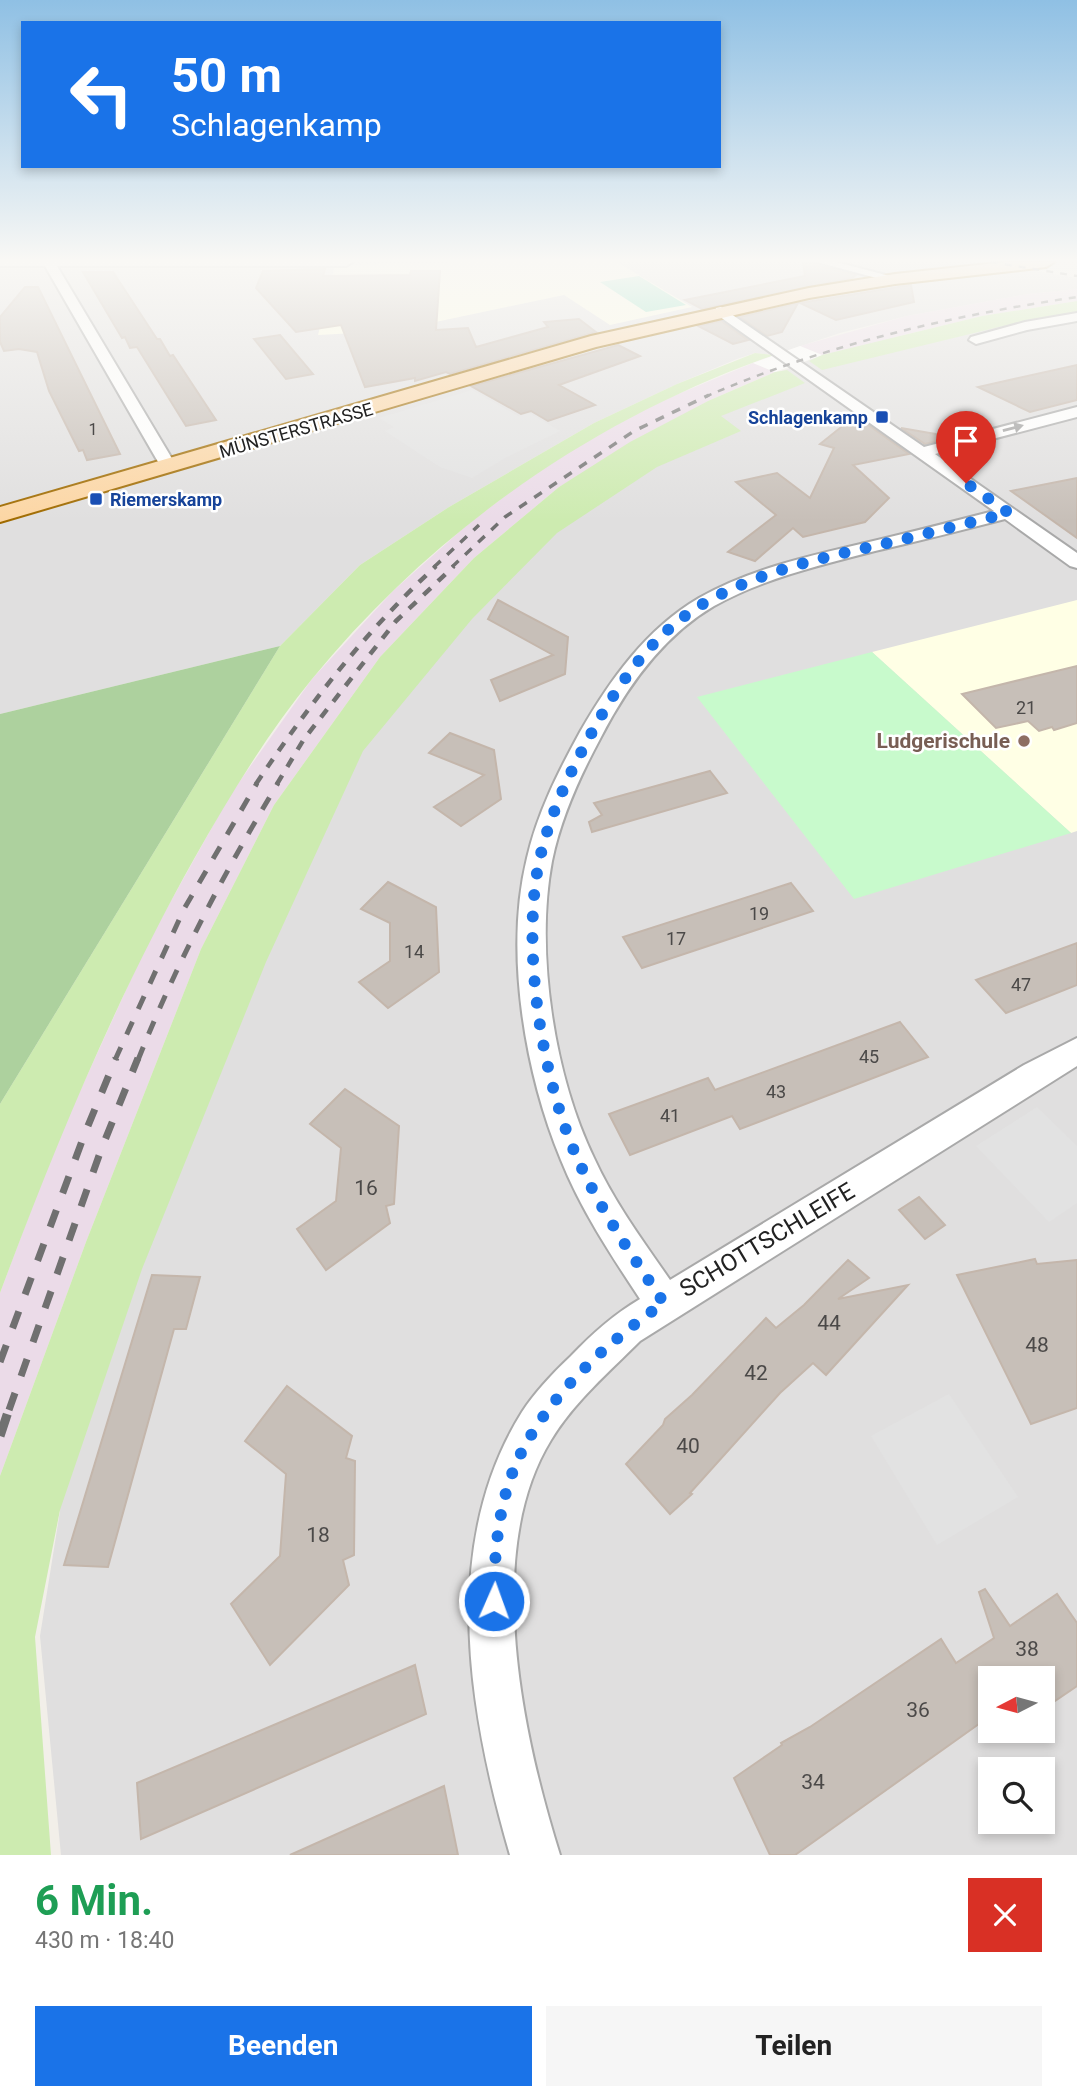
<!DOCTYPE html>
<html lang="de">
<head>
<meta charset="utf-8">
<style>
	:root { --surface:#fff; --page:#f6f6f6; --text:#222; --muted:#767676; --accent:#1a73e8 }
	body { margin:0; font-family:Roboto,sans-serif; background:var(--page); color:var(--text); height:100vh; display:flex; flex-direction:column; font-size:26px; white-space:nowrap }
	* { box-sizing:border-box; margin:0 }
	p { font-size:23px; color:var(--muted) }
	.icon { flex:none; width:38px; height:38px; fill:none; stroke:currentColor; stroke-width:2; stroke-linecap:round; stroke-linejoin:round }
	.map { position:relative; height:1855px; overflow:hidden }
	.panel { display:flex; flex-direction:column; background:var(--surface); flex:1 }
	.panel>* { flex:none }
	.banner { position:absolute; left:21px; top:21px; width:700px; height:147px; border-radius:0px; box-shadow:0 4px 10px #0003; background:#1a73e8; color:#fff; overflow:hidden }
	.needle { width:46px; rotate:264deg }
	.controls { position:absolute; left:978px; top:1666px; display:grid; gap:14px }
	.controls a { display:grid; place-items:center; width:77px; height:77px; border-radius:0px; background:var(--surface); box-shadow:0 4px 10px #0003; font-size:35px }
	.pin { position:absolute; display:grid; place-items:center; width:60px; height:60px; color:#fff; margin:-72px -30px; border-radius:50% 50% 50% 0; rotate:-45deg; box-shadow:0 0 7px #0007 }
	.pin .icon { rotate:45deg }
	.me { position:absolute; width:77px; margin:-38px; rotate:2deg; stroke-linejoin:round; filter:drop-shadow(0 0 5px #0008) }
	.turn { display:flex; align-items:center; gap:24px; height:147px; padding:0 35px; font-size:32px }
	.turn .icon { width:91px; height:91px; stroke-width:2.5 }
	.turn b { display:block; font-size:49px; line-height:60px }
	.round { display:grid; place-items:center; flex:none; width:74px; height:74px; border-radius:0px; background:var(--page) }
	.summary { display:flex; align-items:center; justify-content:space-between; height:119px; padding:0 35px }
	h1 { font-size:42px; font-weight:700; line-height:52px; color:#1e9e55 }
	.primary-button { display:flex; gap:14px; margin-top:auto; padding:14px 35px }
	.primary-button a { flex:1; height:80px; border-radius:0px; background:var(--accent); color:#fff; font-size:28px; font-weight:700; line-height:80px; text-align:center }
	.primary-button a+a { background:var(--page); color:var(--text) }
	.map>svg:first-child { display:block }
	.residential { fill:#e0dfdf; fill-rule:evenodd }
	.industrial { fill:#ebdbe8 }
	.education { fill:#ffffe5 }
	.grass { fill:#cdebb0 }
	.forest { fill:#add19e }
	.park { fill:#c8facc }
	.pitch { fill:#88e0be }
	.parking { fill:#e2e2e2 }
	.pier { fill:#fff }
	.building { fill:#c7bfb8; stroke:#c4b6ab; stroke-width:2 }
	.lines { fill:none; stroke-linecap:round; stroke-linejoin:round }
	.street-casing { stroke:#a9a9a9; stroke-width:4 }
	.primary-casing { stroke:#a06b00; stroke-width:4 }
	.street { fill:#fff; fill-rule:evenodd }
	.primary { fill:#fcd6a4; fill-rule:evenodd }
	.rail-far5 { stroke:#707070; stroke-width:2.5; stroke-dasharray:7 7; stroke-linecap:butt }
	.rail-far4 { stroke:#707070; stroke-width:3.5; stroke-dasharray:9 9; stroke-linecap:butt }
	.rail-far3 { stroke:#707070; stroke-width:4.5; stroke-dasharray:10 10; stroke-linecap:butt }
	.rail-far2 { stroke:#707070; stroke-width:5; stroke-dasharray:14 14; stroke-linecap:butt }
	.rail-far1 { stroke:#707070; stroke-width:7; stroke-dasharray:18 18; stroke-linecap:butt }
	.rail { stroke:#707070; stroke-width:9; stroke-dasharray:23 23; stroke-linecap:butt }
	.oneway { fill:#9c9c9c }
	.route { stroke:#1a73e8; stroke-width:12; stroke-dasharray:0 21.6 }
	.transit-dot { fill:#1a4fb4; stroke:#fff; stroke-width:2.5 }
	.education-dot { fill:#8d6e63; stroke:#fff; stroke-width:2.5 }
	.labels { text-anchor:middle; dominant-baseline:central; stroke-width:5; stroke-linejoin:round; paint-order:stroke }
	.far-number-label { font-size:16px; fill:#4b4948 }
	.far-transit-label { font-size:18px; font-weight:bold; fill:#164399; stroke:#fff; text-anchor:end }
	.far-street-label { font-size:18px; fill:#222; stroke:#fff }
	.number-label { font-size:18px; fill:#4b4948 }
	.education-label { font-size:21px; font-weight:bold; fill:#785e54; stroke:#fff; text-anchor:end }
	.near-number-label { font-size:21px; fill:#4b4948 }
	.near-street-label { font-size:24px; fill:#222; stroke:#fff }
</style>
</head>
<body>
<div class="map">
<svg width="1077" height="1855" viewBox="0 0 1077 1855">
	<rect width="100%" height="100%" fill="#f2efe9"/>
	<!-- residential -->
	<g class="residential">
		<path d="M 0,262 L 981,262 L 1077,278 L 1077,289 L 1028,294 L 907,316 L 840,333 L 774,355 L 755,353 L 737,359 L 677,384 L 594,423 L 449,507 L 360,565 L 280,646 L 0,714 Z"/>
		<path d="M 1077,301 L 1077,1855 L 61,1855 L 40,1636 L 60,1511 L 0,1476 L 380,657 L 708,401 L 822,355 L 886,339 ZM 990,1678 L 1043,1678 L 1043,1731 L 990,1731 ZM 990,1769 L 1043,1769 L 1043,1822 L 990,1822 Z"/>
	</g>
	<!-- industrial -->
	<g class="industrial">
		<path d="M 1077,289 L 1077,301 L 982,316 L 822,355 L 800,346 L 907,316 L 1028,294 Z"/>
		<path d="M 753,363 L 775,372 L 708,401 L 559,487 L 474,558 L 380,657 L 274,805 L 201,949 L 86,1242 L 0,1476 L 0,1293 L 55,1146 L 147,944 L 230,795 L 312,679 L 393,591 L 467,525 L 534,474 L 598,433 L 659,402 Z"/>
	</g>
	<!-- education -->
	<g class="education">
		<path d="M 462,262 L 617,262 L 692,307 L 610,325 L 564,295 L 393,331 L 318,335 L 335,265 Z"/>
		<path d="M 1077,600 L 1077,831 L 1071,833 L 872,652 Z"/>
	</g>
	<!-- grass -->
	<g class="grass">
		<path d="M 1077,301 L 1077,313 L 1003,326 L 822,370 L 809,361 L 822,355 L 982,316 Z"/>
		<path d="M 755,353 L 774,355 C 593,419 434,530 312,679 C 267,734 229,797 194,859 C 116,998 56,1143 0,1293 L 0,1104 L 280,646 L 360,565 L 449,507 L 594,423 L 677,384 Z"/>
		<path d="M 787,370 L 805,383 L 721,416 L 741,431 L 657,467 L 557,533 L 472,619 L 363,751 L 266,962 L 142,1269 L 60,1510 L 35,1637 L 51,1855 L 0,1855 L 0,1476 L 86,1242 L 201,949 L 274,805 L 380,657 L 474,558 L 559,487 L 630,442 L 708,401 L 775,372 Z"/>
	</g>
	<!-- forest -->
	<path class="forest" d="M 280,646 L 0,1104 L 0,714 Z"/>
	<!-- park -->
	<path class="park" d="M 872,652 L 1071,833 L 854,899 L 697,697 Z"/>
	<!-- pitch -->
	<path class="pitch" d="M 639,276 L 686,305 L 646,312 L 600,282 Z"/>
	<!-- parking -->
	<g class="parking">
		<path d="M 472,390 L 518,416 L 529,413 L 560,431 L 507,457 L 472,478 L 440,467 L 385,431 L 394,427 L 379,418 Z"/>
		<path d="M 1037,1107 L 1077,1146 L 1077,1203 L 1049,1222 L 976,1146 Z"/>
		<path d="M 949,1394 L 1018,1497 L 937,1545 L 871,1436 Z"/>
	</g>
	<!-- pier -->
	<path class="pier" d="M 800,346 L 822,355 L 775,372 L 753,363 Z"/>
	<!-- building -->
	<g class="building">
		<path d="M 803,262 L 814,262 L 816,265 L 856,275 L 852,278 L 702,309 L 685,300 L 805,276 Z"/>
		<path d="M 325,269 L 323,276 L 410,275 L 411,271 L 440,271 L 436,330 L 468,328 L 476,347 L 548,327 L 544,322 L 579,319 L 596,332 L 450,374 L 446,372 L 415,381 L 415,378 L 365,387 L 341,325 L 296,332 L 256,288 L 263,271 Z"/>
		<path d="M 83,272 L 113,272 L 157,339 L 160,339 L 170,356 L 173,355 L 216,420 L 186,426 L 137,347 L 130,348 L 125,337 L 122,338 Z"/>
		<path d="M 911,285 L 914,302 L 836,320 L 800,303 Z"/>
		<path d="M 25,287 L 38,287 L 120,454 L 87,460 L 83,450 L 79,451 L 49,391 L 37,352 L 19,349 L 4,351 L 0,342 L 0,317 Z"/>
		<path d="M 798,303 L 782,332 L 767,336 L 740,317 Z"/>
		<path d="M 721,321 L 748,340 L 733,344 L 698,326 Z"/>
		<path d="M 280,335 L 313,374 L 286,379 L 254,339 Z"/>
		<path d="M 618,345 L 640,356 L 559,385 L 595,405 L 548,421 L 531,411 L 521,414 L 471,386 Z"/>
		<path d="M 1077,365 L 1077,400 L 1030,412 L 978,387 Z"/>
		<path d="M 850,420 L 864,422 L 909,454 L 853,465 L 889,498 L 865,522 L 803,537 L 793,528 L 755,561 L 728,552 L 776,515 L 736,482 L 777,473 L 810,498 L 834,448 L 820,444 Z"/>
		<path d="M 901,428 L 953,437 L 925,444 Z"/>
		<path d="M 1077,478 L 1077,538 L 1011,491 Z"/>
		<path d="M 498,600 L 568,637 L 565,674 L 500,701 L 491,680 L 553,655 L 488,619 Z"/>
		<path d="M 1077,666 L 1077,723 L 1054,730 L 1052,727 L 1039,731 L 1028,721 L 996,728 L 962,694 Z"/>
		<path d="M 450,733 L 494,750 L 501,799 L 461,826 L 434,807 L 484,775 L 429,753 Z"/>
		<path d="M 710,771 L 727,793 L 592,832 L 589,822 L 602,815 L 594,803 Z"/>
		<path d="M 388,882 L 436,907 L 439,972 L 388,1008 L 359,982 L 390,961 L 390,923 L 361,909 Z"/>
		<path d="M 791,883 L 813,911 L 642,968 L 623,937 Z"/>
		<path d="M 1077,943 L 1077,985 L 1006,1013 L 976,980 Z"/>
		<path d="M 900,1022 L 928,1057 L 740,1129 L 732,1116 L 630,1155 L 609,1114 L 708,1078 L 715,1090 Z"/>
		<path d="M 345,1089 L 399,1126 L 394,1204 L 386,1206 L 390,1223 L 326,1270 L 297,1229 L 336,1201 L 341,1148 L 310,1124 Z"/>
		<path d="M 919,1197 L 945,1225 L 925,1239 L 899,1210 Z"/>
		<path d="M 1035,1259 L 1037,1264 L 1077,1260 L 1077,1408 L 1031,1424 L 957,1275 Z"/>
		<path d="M 848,1260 L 869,1278 L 838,1299 L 908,1285 L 826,1375 L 813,1363 L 780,1393 L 690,1493 L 692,1494 L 670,1514 L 626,1464 L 663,1425 L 665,1419 L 692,1395 L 766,1318 L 776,1328 L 804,1305 Z"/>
		<path d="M 152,1275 L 200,1277 L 186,1329 L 174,1329 L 108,1567 L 64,1565 Z"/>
		<path d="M 287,1386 L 352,1436 L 346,1458 L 355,1461 L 354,1555 L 343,1560 L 349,1585 L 270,1665 L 231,1604 L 280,1556 L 286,1474 L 245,1441 Z"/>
		<path d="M 985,1589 L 1010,1626 L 1057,1594 L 1077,1623 L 1077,1686 L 1043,1709 L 1043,1678 L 990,1678 L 990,1716 L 795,1855 L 770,1855 L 734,1778 L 782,1745 L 781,1743 L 810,1727 L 941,1639 L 956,1663 L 994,1638 L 979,1592 Z"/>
		<path d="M 415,1665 L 426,1714 L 141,1839 L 137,1783 Z"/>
		<path d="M 444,1786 L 458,1855 L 290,1855 Z"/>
	</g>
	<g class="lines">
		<!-- street casing -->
		<g class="street-casing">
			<g id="street">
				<path d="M 0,262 L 352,262 L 346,266 L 57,266 L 177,467 L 169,472 L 161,467 L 45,266 L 0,266 Z"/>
				<path d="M 817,262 L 836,262 L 901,279 L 895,283 Z"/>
				<path d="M 721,307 L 924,447 L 1077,407 L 1077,417 L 935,454 L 1077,553 L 1077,568 L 1070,566 L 1005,519 C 962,530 919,541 875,551 C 821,565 764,578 714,606 C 663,636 628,685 601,737 C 580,776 561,817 552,861 C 535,952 554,1075 594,1158 C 614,1202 643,1241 670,1280 L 1024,1065 L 1077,1038 L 1077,1066 L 640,1341 C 609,1372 574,1402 551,1440 C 482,1552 523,1737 560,1855 L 510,1855 C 469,1714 439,1545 522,1412 C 535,1392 553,1373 571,1356 C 592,1334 613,1315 640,1299 C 611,1255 581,1210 561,1160 C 525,1073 504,952 527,858 C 537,814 558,772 580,732 C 610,680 646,629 699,598 C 750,569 809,556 865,543 C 908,533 951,522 994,511 L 716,314 L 716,308 Z"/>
				<path d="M 1077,313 L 1077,321 L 1027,330 L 976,344 L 969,340 L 971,337 L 1025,322 Z"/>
			</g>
		</g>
		<!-- primary casing -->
		<g class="primary-casing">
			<path id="primary" d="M 1006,262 L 1054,262 L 1046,267 L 895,284 L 809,298 L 596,347 L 0,522 L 0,507 L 591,336 L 809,288 L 895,274 Z"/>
		</g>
		<!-- street -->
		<use href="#street" class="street"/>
		<!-- primary -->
		<use href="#primary" class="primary"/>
		<!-- rail-far5 -->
		<g class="rail-far5">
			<path d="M 991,262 L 1077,276"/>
			<path d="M 705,397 C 824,345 949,316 1077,297"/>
		</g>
		<!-- rail-far4 -->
		<g class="rail-far4">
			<path d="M 434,567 L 479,525"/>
			<path d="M 452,567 L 505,517 L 634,431 L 709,395"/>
		</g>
		<!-- rail-far3 -->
		<g class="rail-far3">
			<path d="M 256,784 C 311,702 363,634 436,566"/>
			<path d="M 277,784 L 304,739 L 396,621 L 454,566"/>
		</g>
		<!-- rail-far2 -->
		<g class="rail-far2">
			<path d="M 115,1060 L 184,909 L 257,783"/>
			<path d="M 138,1060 C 177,962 224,873 278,783"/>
		</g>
		<!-- rail-far1 -->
		<g class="rail-far1">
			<path d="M 0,1362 L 85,1133 L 116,1058"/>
			<path d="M 9,1410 L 101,1150 L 138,1058"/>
		</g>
		<!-- rail -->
		<path class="rail" d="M 0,1436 L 9,1409"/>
	</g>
	<!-- one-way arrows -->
	<defs><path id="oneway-solid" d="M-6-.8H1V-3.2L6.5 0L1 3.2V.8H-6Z" transform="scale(1.75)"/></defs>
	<use class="oneway" href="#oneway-solid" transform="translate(1013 428) rotate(-15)"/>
	<!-- sky -->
	<linearGradient id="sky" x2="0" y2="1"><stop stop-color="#8fc0e4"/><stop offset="0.5" stop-color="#f9f8f5"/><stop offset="1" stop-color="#f9f8f5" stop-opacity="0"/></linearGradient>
	<rect width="1077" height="521" fill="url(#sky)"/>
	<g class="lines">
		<!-- route -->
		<path class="route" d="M 494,1601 C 494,1556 498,1505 516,1464 C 545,1398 606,1343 664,1303 C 633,1257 601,1211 578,1160 C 542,1080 521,949 539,862 C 549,816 569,774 591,734 C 619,682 654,632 706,602 C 765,569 831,556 896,541 C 933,532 971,522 1009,513 L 966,483"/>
	</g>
	<!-- markers -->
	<g class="transit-dot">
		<rect x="875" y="410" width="14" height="14" rx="3.5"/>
		<rect x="89" y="492" width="14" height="14" rx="3.5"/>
	</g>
	<circle class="education-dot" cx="1024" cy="741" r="7"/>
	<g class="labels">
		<!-- far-number labels -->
		<g class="far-number-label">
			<text x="93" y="429">1</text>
		</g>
		<!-- far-transit labels -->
		<g class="far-transit-label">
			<text x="868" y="417">Schlagenkamp</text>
			<text x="110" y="499" text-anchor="start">Riemerskamp</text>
		</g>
		<!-- far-street labels -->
		<g class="far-street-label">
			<text transform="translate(296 430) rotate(-16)">MÜNSTERSTRASSE</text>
		</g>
		<!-- number labels -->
		<g class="number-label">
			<text x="1026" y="707">21</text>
			<text x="759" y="913">19</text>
			<text x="676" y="938">17</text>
			<text x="414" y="951">14</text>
			<text x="1021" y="984">47</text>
			<text x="869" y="1056">45</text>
			<text x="776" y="1091">43</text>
			<text x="670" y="1115">41</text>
		</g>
		<!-- education labels -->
		<g class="education-label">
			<text x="1010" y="741">Ludgerischule</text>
		</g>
		<!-- near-number labels -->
		<g class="near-number-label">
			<text x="366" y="1188">16</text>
			<text x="829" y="1323">44</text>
			<text x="1037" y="1345">48</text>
			<text x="756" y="1373">42</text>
			<text x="688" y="1446">40</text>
			<text x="318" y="1535">18</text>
			<text x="1027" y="1649">38</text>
			<text x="918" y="1710">36</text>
			<text x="813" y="1782">34</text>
		</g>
		<!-- near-street labels -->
		<g class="near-street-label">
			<text transform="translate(767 1240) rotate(-31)">SCHOTTSCHLEIFE</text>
		</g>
	</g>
</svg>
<div class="controls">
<a><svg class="needle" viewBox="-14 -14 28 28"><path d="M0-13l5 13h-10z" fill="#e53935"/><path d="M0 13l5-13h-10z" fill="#767676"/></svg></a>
<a><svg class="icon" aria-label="search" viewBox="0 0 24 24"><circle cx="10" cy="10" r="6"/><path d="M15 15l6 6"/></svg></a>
</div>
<div class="pin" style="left:966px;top:483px;background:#d93025"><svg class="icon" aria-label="arrive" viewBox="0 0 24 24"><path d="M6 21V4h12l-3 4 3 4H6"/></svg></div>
<svg class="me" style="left:494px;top:1601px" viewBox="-20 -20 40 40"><circle r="17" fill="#1a73e8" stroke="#fff" stroke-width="3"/><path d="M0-11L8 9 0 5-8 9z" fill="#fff"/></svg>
<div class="banner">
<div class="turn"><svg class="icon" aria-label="left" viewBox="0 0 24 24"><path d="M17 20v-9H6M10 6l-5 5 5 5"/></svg><div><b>50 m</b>Schlagenkamp</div></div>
</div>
</div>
<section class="panel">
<div class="summary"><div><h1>6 Min.</h1><p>430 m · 18:40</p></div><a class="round" style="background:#d93025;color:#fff"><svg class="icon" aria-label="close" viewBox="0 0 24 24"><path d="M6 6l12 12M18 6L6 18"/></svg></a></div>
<div class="primary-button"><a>Beenden</a><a>Teilen</a></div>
</section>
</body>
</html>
